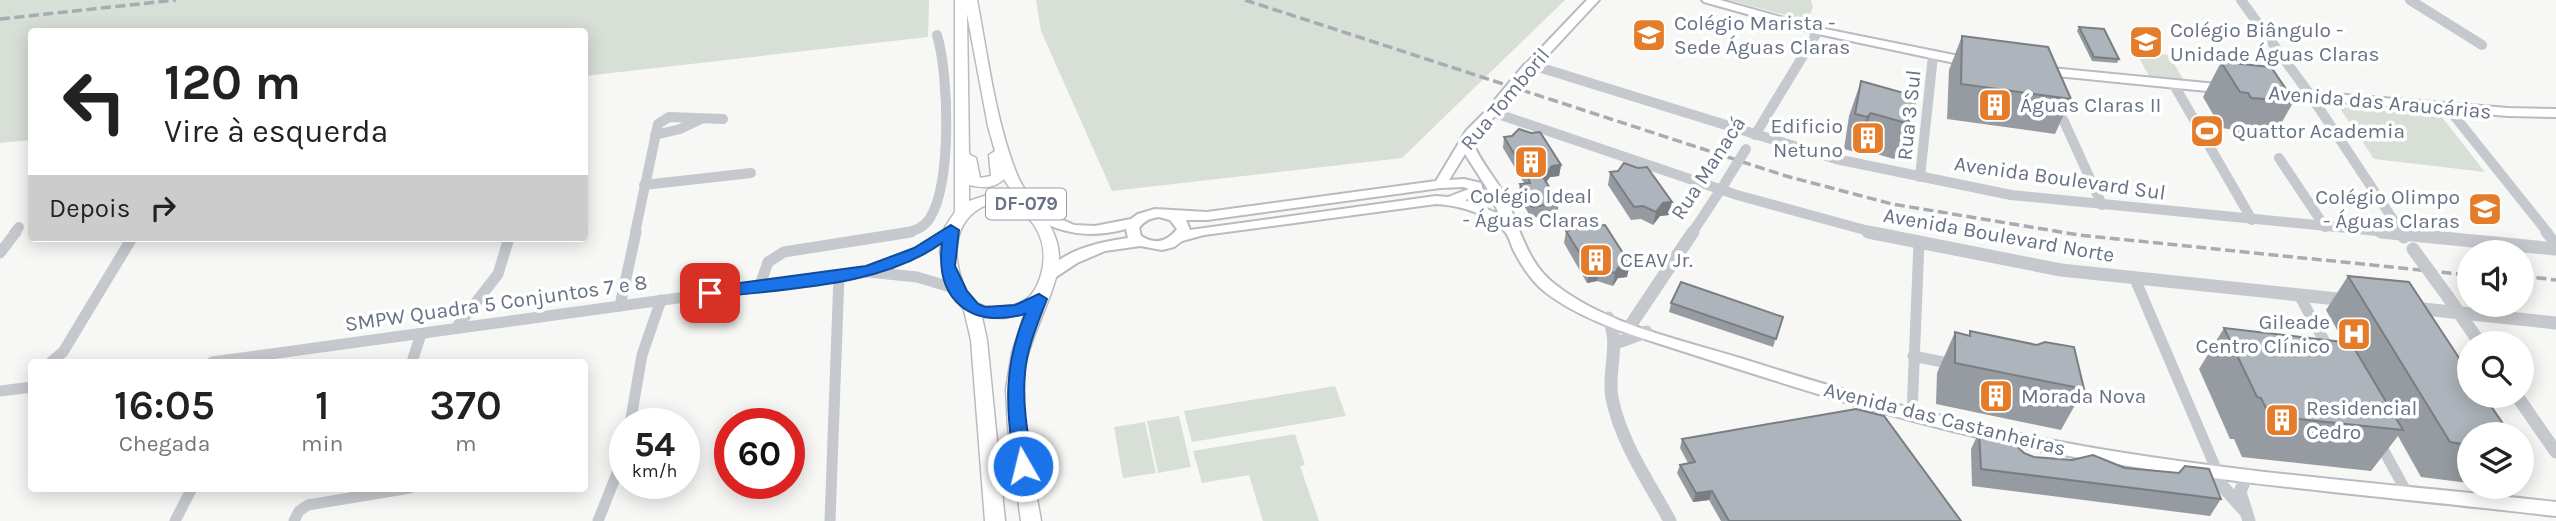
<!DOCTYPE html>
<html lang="pt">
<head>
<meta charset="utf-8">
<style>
	:root { --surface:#fff; --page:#f2f2f2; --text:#222; --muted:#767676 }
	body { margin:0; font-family:Karla,sans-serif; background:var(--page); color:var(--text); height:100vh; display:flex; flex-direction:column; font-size:26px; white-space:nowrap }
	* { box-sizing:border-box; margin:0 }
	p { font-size:23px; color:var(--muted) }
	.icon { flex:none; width:38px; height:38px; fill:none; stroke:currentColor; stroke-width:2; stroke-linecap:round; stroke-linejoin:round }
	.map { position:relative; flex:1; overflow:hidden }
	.details { position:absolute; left:28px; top:359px; width:560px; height:133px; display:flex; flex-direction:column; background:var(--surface); border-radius:7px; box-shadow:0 4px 18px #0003 }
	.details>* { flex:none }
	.top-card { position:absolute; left:28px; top:28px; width:560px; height:214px; border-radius:7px; box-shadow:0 4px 18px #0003; background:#fff; color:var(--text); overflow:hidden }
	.controls { position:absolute; left:2457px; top:240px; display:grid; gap:14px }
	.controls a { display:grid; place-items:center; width:77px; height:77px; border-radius:50%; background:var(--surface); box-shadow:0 4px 18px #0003; font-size:35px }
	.speed { position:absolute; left:609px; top:408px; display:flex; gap:14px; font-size:35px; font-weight:700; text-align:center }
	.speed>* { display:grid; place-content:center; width:91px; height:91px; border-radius:50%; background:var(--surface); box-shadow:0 4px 18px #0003; line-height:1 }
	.speed small { font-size:18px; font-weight:400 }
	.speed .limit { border:10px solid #d22; background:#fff; color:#111 }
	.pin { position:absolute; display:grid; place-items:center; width:60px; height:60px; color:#fff; margin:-30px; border-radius:14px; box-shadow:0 4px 10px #0006 }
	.me { position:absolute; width:77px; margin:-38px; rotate:352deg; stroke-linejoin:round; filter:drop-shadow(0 0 5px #0008) }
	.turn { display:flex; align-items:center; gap:24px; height:147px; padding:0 21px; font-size:32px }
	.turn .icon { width:91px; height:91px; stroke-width:2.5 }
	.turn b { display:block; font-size:49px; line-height:60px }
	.then { display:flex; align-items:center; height:66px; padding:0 21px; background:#0003; gap:14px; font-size:26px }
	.eta { display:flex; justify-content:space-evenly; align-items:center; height:119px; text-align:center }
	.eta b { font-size:42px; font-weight:600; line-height:49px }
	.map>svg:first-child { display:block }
	.green { fill:#d8dfd6 }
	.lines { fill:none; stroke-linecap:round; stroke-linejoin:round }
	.secondary-casing { stroke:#b8bbc1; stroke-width:4 }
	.primary-casing { stroke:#b8bbc0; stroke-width:3 }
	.minor-far1 { stroke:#c5c8cc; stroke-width:10 }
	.minor { stroke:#c5c8cc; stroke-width:11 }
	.tertiary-far1 { stroke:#c5c8cc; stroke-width:10 }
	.tertiary { stroke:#c5c8cc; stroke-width:13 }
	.secondary { fill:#fff; fill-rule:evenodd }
	.primary { fill:#fff; fill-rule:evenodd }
	.rail { stroke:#a8abb2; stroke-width:3.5; stroke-dasharray:10 4.5; stroke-linecap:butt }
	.secondary-bridge-casing { stroke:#b8bbc1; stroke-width:16; stroke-linecap:butt }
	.tertiary-bridge-far1 { stroke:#c5c8cc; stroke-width:10 }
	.tertiary-bridge { stroke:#c5c8cc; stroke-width:13 }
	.secondary-bridge { stroke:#fff; stroke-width:12 }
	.wall { fill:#969ba1 }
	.shaded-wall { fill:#7a7e83 }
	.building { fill:#aeb4bb; stroke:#7a7e83; stroke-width:2 }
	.route { fill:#1a73e8; stroke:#114b97; stroke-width:2 }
	.labels { text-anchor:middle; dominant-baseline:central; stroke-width:7; stroke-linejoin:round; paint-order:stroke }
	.shield { fill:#fff; stroke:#959caa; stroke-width:2 }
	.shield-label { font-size:19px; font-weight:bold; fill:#677286 }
	.poi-label { font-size:21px; fill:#677286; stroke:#fff; text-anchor:start }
	.street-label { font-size:21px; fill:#677286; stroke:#fff }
</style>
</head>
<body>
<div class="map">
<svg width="2556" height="521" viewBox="0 0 2556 521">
	<rect width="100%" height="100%" fill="#f7f8f5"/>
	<!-- green -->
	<g class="green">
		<path d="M 0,0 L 929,0 L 928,37 L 585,76 L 584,32 L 32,32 L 31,140 L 0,143 Z"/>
		<path d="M 1036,0 L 1565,0 L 1402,158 L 1112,191 L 1041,31 Z"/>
		<path d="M 1728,0 L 1811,0 L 1813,7 L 1808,21 Z"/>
		<path d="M 2136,52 L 2169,55 L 2183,79 L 2149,76 Z"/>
		<path d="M 2339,107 L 2441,116 L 2485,172 L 2374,159 Z"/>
		<path d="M 1335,386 L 1346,416 L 1192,442 L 1184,411 Z"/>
		<path d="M 1179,416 L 1191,467 L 1158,473 L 1147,421 Z"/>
		<path d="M 1145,422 L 1156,473 L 1123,478 L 1114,427 Z"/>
		<path d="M 1295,434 L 1305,465 L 1300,466 L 1319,521 L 1263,521 L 1249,475 L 1202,483 L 1193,451 Z"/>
	</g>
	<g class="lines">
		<!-- secondary casing -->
		<g class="secondary-casing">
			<g id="secondary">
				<path d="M 1587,0 L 1599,0 L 1534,70 L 1526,70 L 1526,64 Z"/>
				<path d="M 1702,0 L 1720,0 L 1820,28 L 1969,58 L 1975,62 L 1969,66 L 1818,34 L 1704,2 Z"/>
				<path d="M 2041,67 L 2227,85 L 2233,89 L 2227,93 L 2037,74 L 2037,68 Z"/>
				<path d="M 2271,89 L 2508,108 L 2556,109 L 2556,117 L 2508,116 L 2267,96 L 2265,93 Z"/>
				<path d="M 1495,105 L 1501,109 L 1472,141 C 1480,162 1496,178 1506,198 C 1520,228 1527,264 1556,285 C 1607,325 1679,339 1740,358 C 1847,392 1955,423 2066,443 C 2228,473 2393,484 2556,502 L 2556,516 C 2393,497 2230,485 2069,456 C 1927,431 1790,386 1654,342 C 1616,330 1576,316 1545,292 C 1531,281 1521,265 1513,249 C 1511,244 1509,237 1506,233 C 1493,214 1457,205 1436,204 L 1204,235 L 1182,241 L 1174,247 L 1162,250 L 1140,246 L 1105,251 L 1077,263 L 1056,277 L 1046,277 L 1044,274 C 1063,250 1099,242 1128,238 L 1126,229 C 1091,238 1064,235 1033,217 L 1031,214 L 1033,211 L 1043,211 L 1074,225 L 1095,226 L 1131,219 L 1138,214 L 1155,209 L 1207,212 L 1436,181 L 1466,131 L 1491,106 ZM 1465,154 L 1488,190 L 1499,214 L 1465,200 L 1481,194 L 1483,191 L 1481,183 L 1464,179 L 1449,180 ZM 1464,187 L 1469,189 L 1448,197 L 1436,196 L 1190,230 L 1186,220 L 1207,220 L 1440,188 ZM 1159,217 L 1170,220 L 1177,229 C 1167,242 1155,245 1141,236 L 1139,228 C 1144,221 1150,218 1159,217 Z"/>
			</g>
		</g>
		<!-- primary casing -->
		<g class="primary-casing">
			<path id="primary" d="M 955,0 L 977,0 C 988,57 995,118 1016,172 C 1027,203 1058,221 1059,256 C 1060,285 1033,329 1026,362 C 1015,414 1033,470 1041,521 L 1021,521 L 1008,427 L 1006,389 L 1012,353 L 1025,313 L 1003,318 L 982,317 L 987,340 L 1005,521 L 985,521 L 971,340 L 964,310 L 949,288 L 940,252 L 945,227 L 955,212 ZM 967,14 L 988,126 L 995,151 L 989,155 L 991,176 L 980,178 L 976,158 L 969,154 ZM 1004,179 L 1014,195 L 996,192 L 969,201 L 969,185 C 982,188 994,189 1004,179 ZM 996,202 C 1033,208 1052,242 1040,278 C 1035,293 1027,303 1010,306 C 1000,307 988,309 979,304 C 968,299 964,288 961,278 C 950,244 959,211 996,202 Z"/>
		</g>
		<!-- minor-far1 -->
		<g class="minor-far1">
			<path d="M 2410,0 L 2482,45"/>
			<path d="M 2174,85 L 2252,220"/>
			<path d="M 2057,106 L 2102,205"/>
			<path d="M 2448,108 L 2548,233"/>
			<path d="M 655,135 L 680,129 L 701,119"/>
			<path d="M 1755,135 L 1818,31"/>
			<path d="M 2279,158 L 2325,227"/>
			<path d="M 1920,177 L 1933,56"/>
			<path d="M 644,185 L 751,173"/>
			<path d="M 14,233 L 19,227"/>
			<path d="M 635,233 L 658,124 L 669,117 L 723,119"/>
			<path d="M 902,233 C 912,232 924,228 930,218 C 952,182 949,75 937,35"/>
			<path d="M 946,233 L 951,230"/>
		</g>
		<!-- minor -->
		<g class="minor">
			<path d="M 2546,232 L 2556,244"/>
			<path d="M 0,253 L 16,232"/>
			<path d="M 874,269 L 919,252 L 949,232"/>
			<path d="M 2135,279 L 2217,471"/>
			<path d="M 760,285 L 768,262 L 784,252 L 911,232"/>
			<path d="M 2299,295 L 2330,351"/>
			<path d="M 620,306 L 636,232"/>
			<path d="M 456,328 L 498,274 L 509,238"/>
			<path d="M 1913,356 L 1953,364"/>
			<path d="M 51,362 L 63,352 L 132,238"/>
			<path d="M 212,362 L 868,272 L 917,277 L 957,289"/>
			<path d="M 412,362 L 421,334"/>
			<path d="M 0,391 L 32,387"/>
			<path d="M 1912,414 L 1919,242"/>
			<path d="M 630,424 L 642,355 L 661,300"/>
			<path d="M 2379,442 L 2406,491"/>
			<path d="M 175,521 L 192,488"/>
			<path d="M 294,521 L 299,511 L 308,505 L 410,488"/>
			<path d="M 598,521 L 625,453"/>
			<path d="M 830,521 L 839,275"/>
		</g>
		<!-- tertiary-far1 -->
		<g class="tertiary-far1">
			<path d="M 2241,0 L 2311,96 L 2402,233"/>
			<path d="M 1532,65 L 1836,159 L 2011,195 L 2398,233"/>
			<path d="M 1492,112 L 1737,195 L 1876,233"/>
			<path d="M 1692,233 L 1725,183"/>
		</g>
		<!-- tertiary -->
		<g class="tertiary">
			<path d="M 1868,232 L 2061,270 L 2347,300"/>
			<path d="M 2381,232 L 2556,249"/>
			<path d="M 2400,232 L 2404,237"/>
			<path d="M 2448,297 L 2480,343"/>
			<path d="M 2414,308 L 2556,323"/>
			<path d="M 1608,318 C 1621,342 1607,372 1612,398 C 1621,443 1649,482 1670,521"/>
			<path d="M 1630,326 L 1693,232"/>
			<path d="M 1616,343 L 1646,332"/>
			<path d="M 2517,396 L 2556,452"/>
			<path d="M 2208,470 L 2244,510"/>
			<path d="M 2247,475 L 2240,492 L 2249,521"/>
		</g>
		<!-- secondary -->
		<use href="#secondary" class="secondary"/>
		<!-- primary -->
		<use href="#primary" class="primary"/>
		<!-- rail -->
		<g class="rail">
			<path d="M 1245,0 L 1786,176 L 1892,204 L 2079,235 L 2469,275"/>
			<path d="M 0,19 L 176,0"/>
			<path d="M 2522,276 L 2556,280"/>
		</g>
		<!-- secondary-bridge casing -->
		<g class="secondary-bridge-casing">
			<path id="secondary-bridge" d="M 1495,109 L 1530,67"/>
		</g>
		<!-- tertiary-bridge-far1 -->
		<path class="tertiary-bridge-far1" d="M 1726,181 L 1746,149"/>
		<!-- tertiary-bridge -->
		<path class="tertiary-bridge" d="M 2413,249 L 2448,297"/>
		<!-- secondary-bridge -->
		<use href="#secondary-bridge" class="secondary-bridge"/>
	</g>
	<!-- wall -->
	<g class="wall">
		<path d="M 2079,27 L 2119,59 L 2117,63 L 2092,61 L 2077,31 Z"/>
		<path d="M 1962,36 L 2071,99 L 2055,134 L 1947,119 L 1949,70 Z"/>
		<path d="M 2221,62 L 2294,101 L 2274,136 L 2232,133 L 2229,129 L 2221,128 L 2203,97 Z"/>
		<path d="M 1861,81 L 1913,114 L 1900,150 L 1894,159 L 1859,149 L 1856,152 L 1844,149 L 1849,116 Z"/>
		<path d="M 1504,137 L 1561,165 L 1559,176 L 1550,177 L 1546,182 L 1559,203 L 1557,215 L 1531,218 L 1518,195 L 1520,184 L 1524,183 L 1503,148 Z"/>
		<path d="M 1610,172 L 1669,215 L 1660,216 L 1653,225 L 1641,219 L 1631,220 L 1608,185 Z"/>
		<path d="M 1566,231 L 1627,277 L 1618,278 L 1613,286 L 1597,281 L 1587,283 L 1564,243 Z"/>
		<path d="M 2348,276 L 2469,434 L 2469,483 L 2421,477 L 2398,436 L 2371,471 L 2242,457 L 2234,439 L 2230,439 L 2199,369 L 2224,328 L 2344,342 L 2326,310 Z"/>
		<path d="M 1671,303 L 1783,317 L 1773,347 L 1669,312 Z"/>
		<path d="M 1970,331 L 2084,389 L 2061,430 L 1936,404 L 1937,373 L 1955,332 L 1969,335 Z"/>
		<path d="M 1979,432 L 2034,457 L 2179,473 L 2221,499 L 2210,516 L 1972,486 L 1971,449 Z"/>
		<path d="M 1682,439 L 1961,521 L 1721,521 L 1709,500 L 1693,502 L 1677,473 L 1680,465 L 1688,463 L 1680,448 Z"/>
	</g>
	<!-- shaded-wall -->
	<g class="shaded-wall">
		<path d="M 1918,97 L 1900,150 L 1894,159 L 1906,123 L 1908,112 Z"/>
		<path d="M 1871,113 L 1859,149 L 1856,152 L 1867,117 Z"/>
		<path d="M 1561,165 L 1559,176 L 1550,177 L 1542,188 L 1543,177 L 1552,166 Z"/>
		<path d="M 1672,202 L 1669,215 L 1660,216 L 1653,225 L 1656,212 L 1663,203 Z"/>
		<path d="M 1630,264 L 1627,277 L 1618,278 L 1613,286 L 1615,273 L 1620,265 Z"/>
		<path d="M 1600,269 L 1597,281 L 1587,283 L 1590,270 Z"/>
		<path d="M 1712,491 L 1709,500 L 1693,502 L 1696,493 Z"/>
	</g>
	<!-- building -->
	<g class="building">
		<path d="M 2079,27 L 2104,29 L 2119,59 L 2094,57 Z"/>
		<path d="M 1962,36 L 2048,47 L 2071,99 L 1961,84 Z"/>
		<path d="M 2221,62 L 2271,67 L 2294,101 L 2251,98 L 2248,93 L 2240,92 Z"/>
		<path d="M 1861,81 L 1918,97 L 1908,112 L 1913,114 L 1906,123 L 1871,113 L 1867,117 L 1855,114 Z"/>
		<path d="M 1519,129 L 1531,133 L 1540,132 L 1561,165 L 1552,166 L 1543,177 L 1559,203 L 1532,207 L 1520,184 L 1530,183 L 1528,177 L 1504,137 L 1512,136 Z"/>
		<path d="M 1624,163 L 1638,168 L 1647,167 L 1672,202 L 1663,203 L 1656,212 L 1643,206 L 1634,207 L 1610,172 L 1618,171 Z"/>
		<path d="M 1582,221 L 1596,226 L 1605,225 L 1630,264 L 1620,265 L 1615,273 L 1600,269 L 1590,270 L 1566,231 L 1575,229 Z"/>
		<path d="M 2348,276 L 2409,282 L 2469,373 L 2469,396 L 2484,396 L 2510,434 L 2469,434 L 2469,445 L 2450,442 Z"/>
		<path d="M 1681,282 L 1783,317 L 1776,339 L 1671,303 Z"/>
		<path d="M 2224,328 L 2351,343 L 2403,430 L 2270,416 L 2261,398 L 2257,397 Z"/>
		<path d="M 1970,331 L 2037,345 L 2045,342 L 2074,347 L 2084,389 L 1955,363 L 1955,332 L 1970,336 Z"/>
		<path d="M 1856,409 L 1884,416 L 1961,521 L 1729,521 L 1712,491 L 1696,493 L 1680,465 L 1695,462 L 1682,439 Z"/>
		<path d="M 1979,432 L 2006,436 L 2024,453 L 2034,457 L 2072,460 L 2093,455 L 2125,468 L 2179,473 L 2185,466 L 2209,469 L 2221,499 L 1981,469 Z"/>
	</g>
	<!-- route -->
	<path class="route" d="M 951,225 L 959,230 L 955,266 L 967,291 L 978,304 L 985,307 L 1015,305 L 1039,294 L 1047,299 C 1038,323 1027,347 1025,373 C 1022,404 1028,436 1033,466 L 1030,471 L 1017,471 L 1014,466 C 1007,407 1002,371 1025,314 C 970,329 935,300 942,243 C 878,288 786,288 710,298 L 702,293 L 710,287 L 866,266 L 914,248 Z"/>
	<!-- icons -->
	<defs>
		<g id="school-square" transform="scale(1.75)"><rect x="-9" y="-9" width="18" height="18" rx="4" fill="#e47c29" stroke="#fff"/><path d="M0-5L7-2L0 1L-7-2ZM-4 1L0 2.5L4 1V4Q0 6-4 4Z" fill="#fff"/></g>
		<g id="building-square" transform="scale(1.75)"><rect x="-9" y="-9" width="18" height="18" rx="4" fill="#e47c29" stroke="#fff"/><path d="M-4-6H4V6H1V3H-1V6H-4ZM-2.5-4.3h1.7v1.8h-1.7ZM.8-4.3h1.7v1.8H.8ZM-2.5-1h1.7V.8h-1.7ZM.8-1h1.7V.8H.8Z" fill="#fff"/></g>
		<g id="stadium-square" transform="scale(1.75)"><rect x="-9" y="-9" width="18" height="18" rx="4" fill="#e47c29" stroke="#fff"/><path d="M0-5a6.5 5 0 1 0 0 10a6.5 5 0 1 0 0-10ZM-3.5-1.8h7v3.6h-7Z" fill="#fff"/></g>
		<g id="hospital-square" transform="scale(1.75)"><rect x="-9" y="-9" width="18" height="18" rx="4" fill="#e47c29" stroke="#fff"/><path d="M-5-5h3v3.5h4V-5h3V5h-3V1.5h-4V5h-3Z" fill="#fff"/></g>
	</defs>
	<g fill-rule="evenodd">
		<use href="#school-square" x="1649" y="35"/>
		<use href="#school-square" x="2146" y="42"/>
		<use href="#building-square" x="1995" y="105"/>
		<use href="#stadium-square" x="2207" y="131"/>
		<use href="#building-square" x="1868" y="138"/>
		<use href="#building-square" x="1531" y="162"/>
		<use href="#school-square" x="2485" y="209"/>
		<use href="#building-square" x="1596" y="260"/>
		<use href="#hospital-square" x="2354" y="334"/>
		<use href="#building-square" x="1996" y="396"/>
		<use href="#building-square" x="2282" y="420"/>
	</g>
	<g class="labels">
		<!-- shield labels -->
		<rect class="shield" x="986" y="188.5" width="80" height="31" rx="5"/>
		<g class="shield-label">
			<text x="1026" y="204">DF-079</text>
		</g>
		<!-- poi labels -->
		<g class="poi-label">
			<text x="1674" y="23">Colégio Marista -<tspan x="1674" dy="24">Sede Águas Claras</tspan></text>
			<text x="2170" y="30">Colégio Biângulo -<tspan x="2170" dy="24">Unidade Águas Claras</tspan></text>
			<text x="2020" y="105">Águas Claras II</text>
			<text x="1843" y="126" text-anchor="end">Edificio<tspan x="1843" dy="24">Netuno</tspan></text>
			<text x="2232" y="131">Quattor Academia</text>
			<text x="1531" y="196" text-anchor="middle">Colégio Ideal<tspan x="1531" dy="24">- Águas Claras</tspan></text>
			<text x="2460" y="197" text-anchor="end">Colégio Olimpo<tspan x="2460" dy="24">- Águas Claras</tspan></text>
			<text x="1620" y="260">CEAV Jr.</text>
			<text x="2330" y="322" text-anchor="end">Gileade<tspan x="2330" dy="24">Centro Clínico</tspan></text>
			<text x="2021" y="396">Morada Nova</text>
			<text x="2306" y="408">Residencial<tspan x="2306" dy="24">Cedro</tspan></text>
		</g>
		<!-- street labels -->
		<g class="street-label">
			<text transform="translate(1505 99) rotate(-50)">Rua Tomboril</text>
			<text transform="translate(2380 102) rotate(5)">Avenida das Araucárias</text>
			<text transform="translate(1909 115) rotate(-84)">Rua 3 Sul</text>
			<text transform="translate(1708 168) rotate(-57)">Rua Manacá</text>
			<text transform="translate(2060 178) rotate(8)">Avenida Boulevard Sul</text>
			<text transform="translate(1999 235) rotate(10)">Avenida Boulevard Norte</text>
			<text transform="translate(496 303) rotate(-8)">SMPW Quadra 5 Conjuntos 7 e 8</text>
			<text transform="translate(1945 419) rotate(14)">Avenida das Castanheiras</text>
		</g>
	</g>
</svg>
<div class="controls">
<a><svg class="icon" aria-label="sound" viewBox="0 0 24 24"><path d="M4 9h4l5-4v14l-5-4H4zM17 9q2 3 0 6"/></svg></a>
<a><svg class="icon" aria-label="search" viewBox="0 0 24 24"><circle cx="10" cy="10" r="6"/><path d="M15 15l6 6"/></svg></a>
<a><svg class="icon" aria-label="layers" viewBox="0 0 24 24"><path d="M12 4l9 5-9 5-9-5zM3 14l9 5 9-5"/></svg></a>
</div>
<div class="speed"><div>54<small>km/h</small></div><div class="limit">60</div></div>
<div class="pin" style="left:710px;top:293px;background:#d93025"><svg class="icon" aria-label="arrive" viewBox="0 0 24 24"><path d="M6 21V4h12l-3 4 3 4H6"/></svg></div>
<svg class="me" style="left:1023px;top:466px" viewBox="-20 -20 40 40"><circle r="17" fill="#1a73e8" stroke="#fff" stroke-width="3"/><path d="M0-11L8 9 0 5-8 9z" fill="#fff"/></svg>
<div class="top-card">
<div class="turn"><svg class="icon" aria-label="left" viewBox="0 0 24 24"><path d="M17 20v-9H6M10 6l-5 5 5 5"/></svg><div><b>120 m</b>Vire à esquerda</div></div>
<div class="then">Depois<svg class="icon" aria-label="right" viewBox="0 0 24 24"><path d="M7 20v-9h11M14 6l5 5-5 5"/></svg></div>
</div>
<section class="details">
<div class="eta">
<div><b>16:05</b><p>Chegada</p></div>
<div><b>1</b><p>min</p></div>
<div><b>370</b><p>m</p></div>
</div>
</section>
</div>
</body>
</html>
